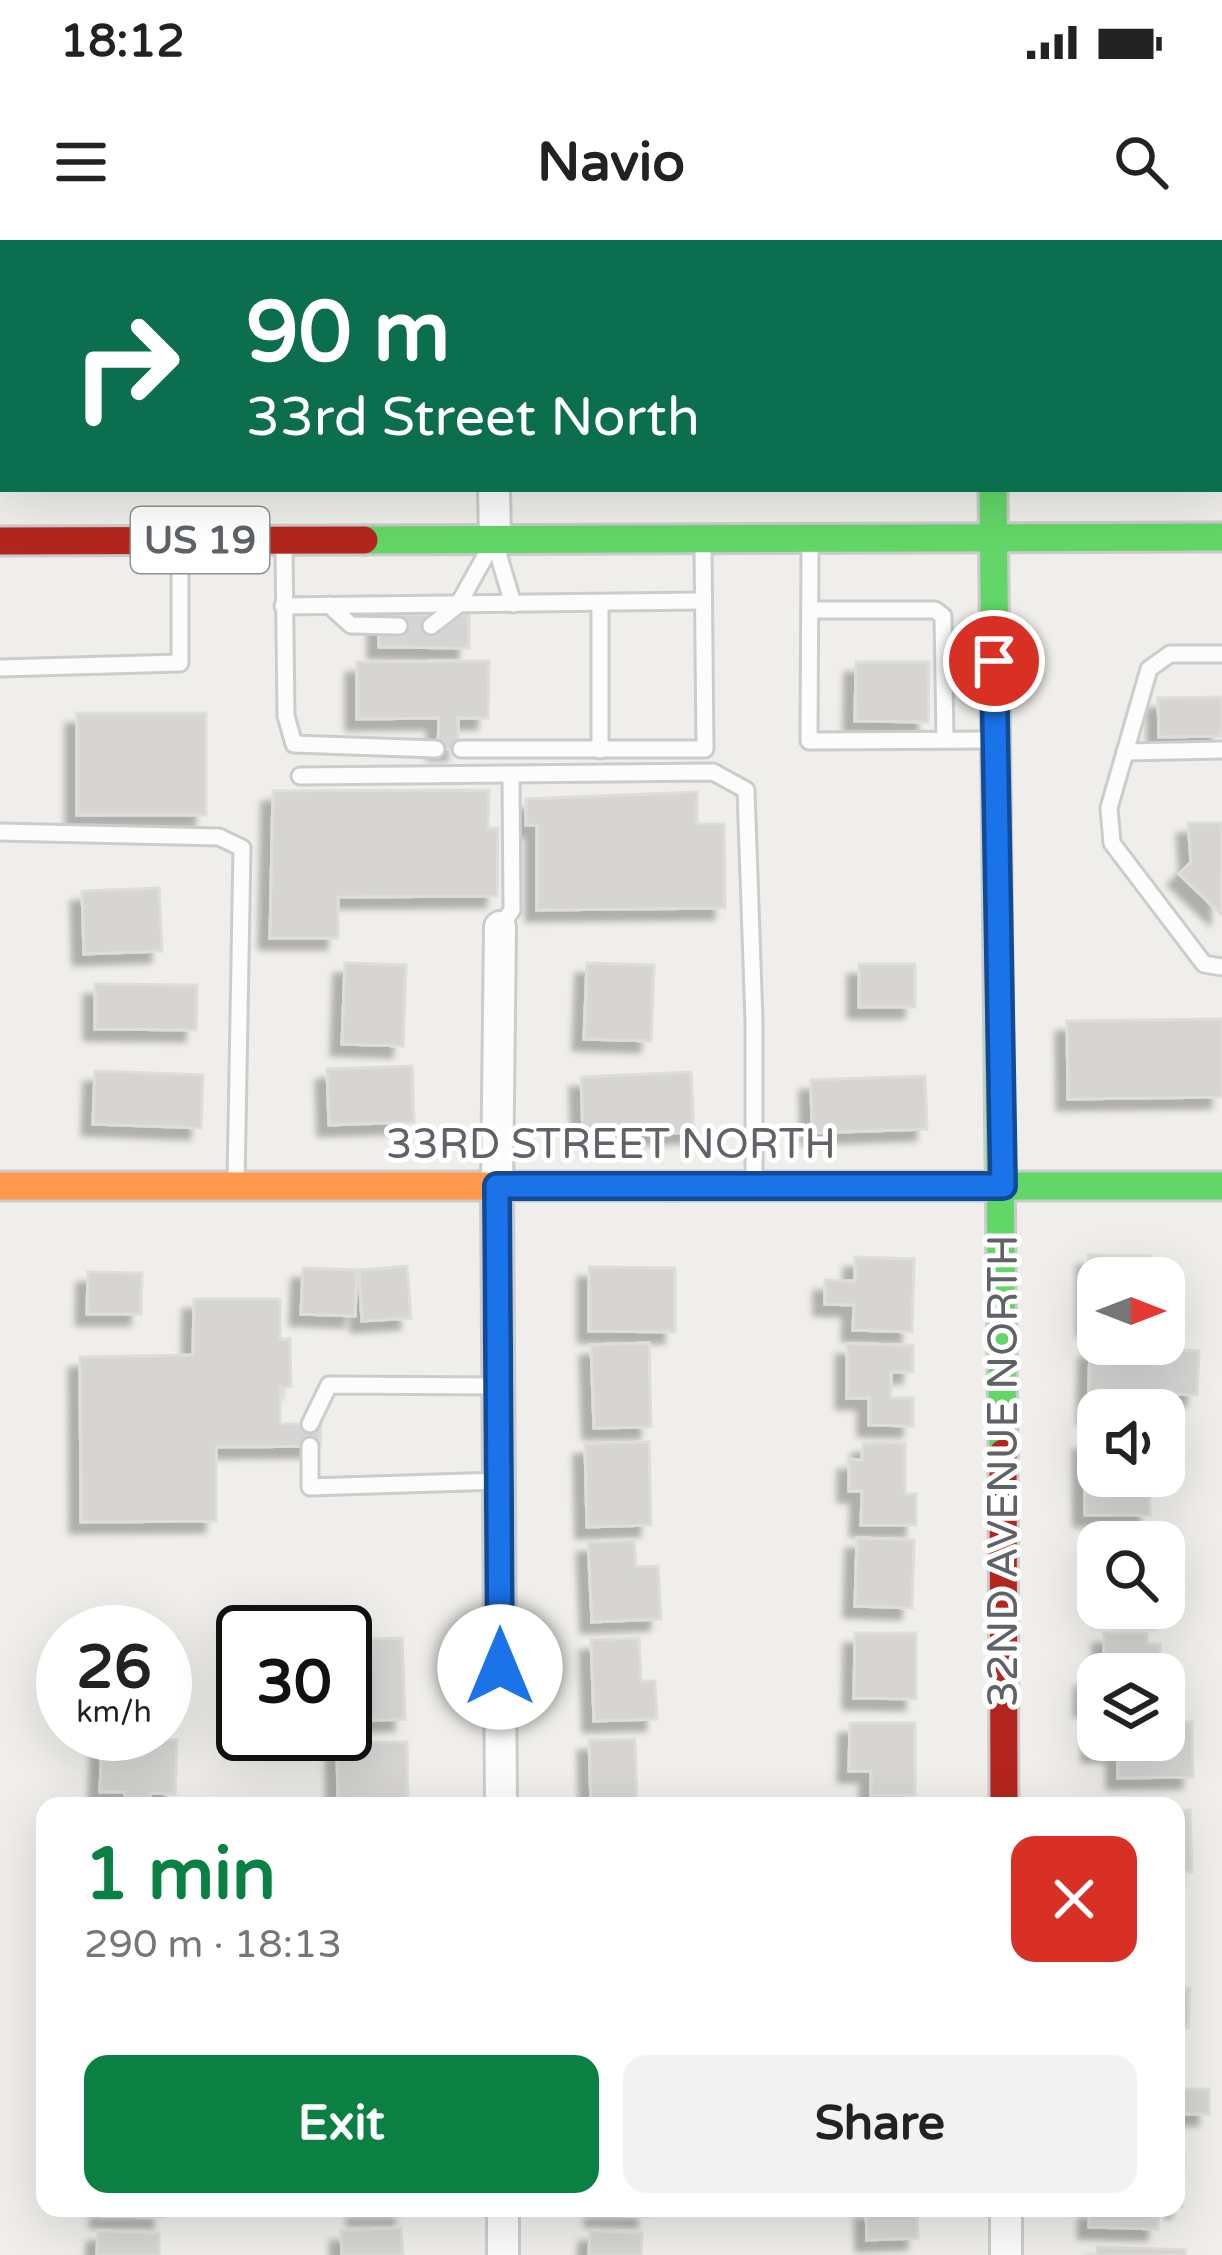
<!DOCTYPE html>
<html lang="en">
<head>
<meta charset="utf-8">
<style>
	:root { --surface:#fff; --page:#f2f2f2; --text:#222; --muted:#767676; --accent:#0b8043 }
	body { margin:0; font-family:"Varela Round",sans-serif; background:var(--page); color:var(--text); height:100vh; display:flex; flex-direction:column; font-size:45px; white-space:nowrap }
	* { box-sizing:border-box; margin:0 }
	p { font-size:39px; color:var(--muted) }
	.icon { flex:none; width:66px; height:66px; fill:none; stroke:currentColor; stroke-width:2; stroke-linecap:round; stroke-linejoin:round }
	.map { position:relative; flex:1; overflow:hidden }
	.sheet { position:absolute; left:36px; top:1557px; width:1149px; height:420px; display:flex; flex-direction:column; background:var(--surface); border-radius:24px; box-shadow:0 12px 48px #0002 }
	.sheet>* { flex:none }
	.guide { position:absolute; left:0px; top:0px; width:1224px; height:252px; box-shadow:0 12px 48px #0002; background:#0b6e4f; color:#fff; overflow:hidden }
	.needle { width:78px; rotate:90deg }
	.tools { position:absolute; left:1077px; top:1017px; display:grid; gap:24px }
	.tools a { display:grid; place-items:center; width:108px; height:108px; border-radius:24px; background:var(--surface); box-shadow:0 12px 48px #0002; font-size:60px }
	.speed { position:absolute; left:36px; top:1365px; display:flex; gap:24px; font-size:60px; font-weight:700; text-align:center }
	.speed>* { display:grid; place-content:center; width:156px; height:156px; border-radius:50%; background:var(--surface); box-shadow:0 12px 48px #0002; line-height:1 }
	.speed small { font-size:30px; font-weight:400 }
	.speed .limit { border:6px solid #111; border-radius:18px; background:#fff; color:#111 }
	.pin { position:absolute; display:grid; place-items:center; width:102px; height:102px; color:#fff; margin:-51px; border:6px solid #fff; border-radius:50%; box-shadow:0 3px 12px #0007 }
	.me { position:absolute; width:132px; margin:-66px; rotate:0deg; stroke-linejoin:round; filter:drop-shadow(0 0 9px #0008) }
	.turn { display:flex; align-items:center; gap:42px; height:252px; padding:0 48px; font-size:54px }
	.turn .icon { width:156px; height:156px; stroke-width:2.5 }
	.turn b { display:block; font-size:84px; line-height:102px }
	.round { display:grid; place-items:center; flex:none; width:126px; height:126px; border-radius:24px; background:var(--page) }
	.headline { display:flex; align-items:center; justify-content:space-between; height:204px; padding:0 48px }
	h1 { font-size:72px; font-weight:800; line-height:90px; color:var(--accent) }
	.cta { display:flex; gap:24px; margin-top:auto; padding:24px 48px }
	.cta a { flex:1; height:138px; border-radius:24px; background:var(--accent); color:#fff; font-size:48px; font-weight:800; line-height:138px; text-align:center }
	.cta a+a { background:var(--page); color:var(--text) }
	.status { display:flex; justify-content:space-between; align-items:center; height:84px; padding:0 60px; background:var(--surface); direction:ltr }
	.status svg { height:33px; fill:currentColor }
	header { display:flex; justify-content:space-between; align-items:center; height:156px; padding:0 48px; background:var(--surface); font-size:54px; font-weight:800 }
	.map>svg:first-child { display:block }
	.building { fill:#d6d5d3; stroke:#deddd9; stroke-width:3; filter:url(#shadow) }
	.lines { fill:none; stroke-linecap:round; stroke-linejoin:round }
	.lane-casing { stroke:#cbcccc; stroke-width:21 }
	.street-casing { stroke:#cbcccc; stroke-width:36 }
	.fast-casing { stroke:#cacacb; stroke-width:33 }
	.slow-casing { stroke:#cacacb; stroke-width:33 }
	.jam-casing { stroke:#cacacb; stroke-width:33 }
	.lane { stroke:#fdfcfc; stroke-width:15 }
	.street { stroke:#fdfcfc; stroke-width:30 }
	.fast { stroke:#63d668; stroke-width:27 }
	.slow { stroke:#ff974d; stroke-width:27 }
	.jam { stroke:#b3261e; stroke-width:27 }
	.route-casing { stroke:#114b97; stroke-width:30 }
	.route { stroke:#1a73e8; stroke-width:21 }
	.labels { text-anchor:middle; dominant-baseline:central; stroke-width:10; stroke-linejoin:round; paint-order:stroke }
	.shield { fill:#fff; stroke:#8f9295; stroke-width:3 }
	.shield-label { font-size:39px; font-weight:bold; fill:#5f6368 }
	.street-label { font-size:42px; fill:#5f6368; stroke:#fff }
</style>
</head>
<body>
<div class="status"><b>18:12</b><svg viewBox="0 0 49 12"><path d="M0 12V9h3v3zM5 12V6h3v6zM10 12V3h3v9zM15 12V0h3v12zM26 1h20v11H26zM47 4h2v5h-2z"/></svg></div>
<header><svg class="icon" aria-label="menu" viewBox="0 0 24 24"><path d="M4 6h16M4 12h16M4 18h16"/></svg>Navio<svg class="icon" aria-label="search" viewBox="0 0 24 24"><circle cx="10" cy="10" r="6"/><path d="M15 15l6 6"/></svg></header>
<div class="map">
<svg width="1222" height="2015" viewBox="0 0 1222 2015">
	<defs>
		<filter id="shadow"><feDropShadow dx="-11" dy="11" stdDeviation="3" flood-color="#0004"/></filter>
	</defs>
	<rect width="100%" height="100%" fill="#efeeea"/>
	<!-- building -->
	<g class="building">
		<path d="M 407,0 L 407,3 L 314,3 L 403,0 Z"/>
		<path d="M 799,0 L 929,0 L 929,3 L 800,3 Z"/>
		<path d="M 1076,0 L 1222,0 L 1222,142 L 1221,3 Z"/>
		<path d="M 379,374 L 469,375 L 469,408 L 379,407 Z"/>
		<path d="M 489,421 L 488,478 L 458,478 L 458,509 L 438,509 L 439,478 L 357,479 L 357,422 Z"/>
		<path d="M 856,422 L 929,422 L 928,482 L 855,481 Z"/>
		<path d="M 1222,457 L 1222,496 L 1159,497 L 1158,458 Z"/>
		<rect x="77" y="473" width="129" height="102"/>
		<path d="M 489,550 L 488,588 L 498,588 L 497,656 L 338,657 L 338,698 L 270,698 L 273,551 Z"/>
		<path d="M 697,552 L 697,584 L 724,584 L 725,668 L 537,670 L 537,585 L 526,585 L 526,559 Z"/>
		<path d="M 1188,583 L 1222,583 L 1221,674 L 1179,634 L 1191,622 Z"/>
		<path d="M 159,648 L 162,711 L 84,714 L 82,651 Z"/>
		<path d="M 345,723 L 406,725 L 403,806 L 342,804 Z"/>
		<path d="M 587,723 L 654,725 L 651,801 L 584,799 Z"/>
		<rect x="859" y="724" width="56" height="43"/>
		<path d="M 95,744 L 197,745 L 196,790 L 95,789 Z"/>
		<path d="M 1222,779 L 1222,857 L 1068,859 L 1067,781 Z"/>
		<path d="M 412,826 L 414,882 L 329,885 L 327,829 Z"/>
		<path d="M 95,831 L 203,835 L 201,888 L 93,884 Z"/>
		<path d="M 691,832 L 694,892 L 583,896 L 581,837 Z"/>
		<path d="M 925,836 L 927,889 L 812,893 L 811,840 Z"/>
		<path d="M 1088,1015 L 1151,1016 L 1151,1038 L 1098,1038 L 1098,1085 L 1088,1085 Z"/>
		<path d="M 855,1017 L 914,1019 L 912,1092 L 853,1090 L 854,1065 L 825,1064 L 825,1040 L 855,1041 Z"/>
		<path d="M 407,1026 L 411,1078 L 362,1081 L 359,1030 Z"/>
		<path d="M 589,1027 L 675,1028 L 675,1092 L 589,1091 Z"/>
		<path d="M 303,1028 L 357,1030 L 355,1076 L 301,1074 Z"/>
		<path d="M 88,1032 L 142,1033 L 141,1074 L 87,1074 Z"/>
		<path d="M 194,1059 L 280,1059 L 280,1099 L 290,1099 L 291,1147 L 280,1147 L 280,1184 L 321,1184 L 320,1206 L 216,1207 L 216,1281 L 81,1282 L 80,1117 L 193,1115 Z"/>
		<path d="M 649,1103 L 651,1187 L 594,1188 L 591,1105 Z"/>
		<path d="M 847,1104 L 913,1105 L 913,1132 L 891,1132 L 891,1158 L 913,1158 L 913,1186 L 869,1185 L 869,1158 L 847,1158 Z"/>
		<path d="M 1090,1107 L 1199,1111 L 1197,1155 L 1170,1154 L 1169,1176 L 1164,1175 L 1164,1170 L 1088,1173 Z"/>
		<path d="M 1084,1199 L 1098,1199 L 1098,1236 L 1149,1236 L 1150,1275 L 1085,1275 Z"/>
		<path d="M 649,1202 L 651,1285 L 587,1287 L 585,1204 Z"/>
		<path d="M 863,1203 L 905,1203 L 905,1254 L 916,1254 L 916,1285 L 861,1285 L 862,1251 L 849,1251 L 849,1219 L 862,1220 Z"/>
		<path d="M 857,1298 L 914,1300 L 912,1368 L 855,1366 Z"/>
		<path d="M 634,1300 L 636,1327 L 658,1326 L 661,1379 L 592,1382 L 588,1302 Z"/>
		<path d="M 1164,1307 L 1168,1307 L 1167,1374 L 1104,1373 L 1104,1368 L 1164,1368 Z"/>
		<path d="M 855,1393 L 916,1393 L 916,1459 L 854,1458 Z"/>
		<path d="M 1104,1393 L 1147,1393 L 1147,1404 L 1160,1404 L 1160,1434 L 1104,1434 Z"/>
		<rect x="165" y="1398" width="13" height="57"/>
		<path d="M 402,1398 L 405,1479 L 357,1481 L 355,1427 L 345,1427 L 345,1400 Z"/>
		<path d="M 639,1398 L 641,1441 L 655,1441 L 657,1479 L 594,1481 L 591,1400 Z"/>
		<path d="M 1086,1436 L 1098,1436 L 1098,1465 L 1085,1465 Z"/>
		<path d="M 1164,1482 L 1192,1482 L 1193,1537 L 1118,1538 L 1118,1511 L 1093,1511 L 1093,1483 L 1098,1483 L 1098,1500 L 1164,1500 Z"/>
		<path d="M 850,1483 L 915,1483 L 915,1555 L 871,1555 L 871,1531 L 849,1531 Z"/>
		<path d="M 102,1498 L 177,1500 L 175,1554 L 150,1553 L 150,1566 L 125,1566 L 125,1552 L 100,1552 Z"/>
		<path d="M 635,1499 L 637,1566 L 591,1566 L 589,1500 Z"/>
		<path d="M 407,1502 L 408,1566 L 338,1566 L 337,1503 Z"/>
		<path d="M 1190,1570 L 1192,1632 L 1176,1633 L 1176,1571 Z"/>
		<path d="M 1176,1659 L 1181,1659 L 1182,1720 L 1176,1720 Z"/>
		<path d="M 1176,1748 L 1190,1748 L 1188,1788 L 1176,1788 Z"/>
		<rect x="1176" y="1849" width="33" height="25"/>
		<path d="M 1176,1920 L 1184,1920 L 1182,1967 L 1176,1967 Z"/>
		<path d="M 101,1968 L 164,1968 L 164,1977 L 101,1976 Z"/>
		<rect x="358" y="1968" width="47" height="6"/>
		<path d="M 596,1968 L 648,1968 L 648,1976 L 596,1975 Z"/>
		<path d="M 866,1968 L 917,1968 L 918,1998 L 867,2000 Z"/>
		<path d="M 1090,1968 L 1159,1968 L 1158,1989 L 1089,1987 Z"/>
		<path d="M 401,1988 L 403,2015 L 342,2015 L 341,1991 Z"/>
		<path d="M 98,1991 L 159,1993 L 159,2015 L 97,2015 Z"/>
		<path d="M 590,1991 L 642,1993 L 641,2015 L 589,2015 Z"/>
		<path d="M 1097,2007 L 1186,2010 L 1185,2015 L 1097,2015 Z"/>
	</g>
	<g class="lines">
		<!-- lane casing -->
		<g class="lane-casing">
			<g id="lane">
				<path d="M 580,0 L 580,3"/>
				<path d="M 637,0 L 637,3"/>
				<path d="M 736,0 L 736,3"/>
				<path d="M 504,3 L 504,0"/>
				<path d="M 0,97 L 3,97"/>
				<path d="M 810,308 L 809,501 L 994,500"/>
				<path d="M 284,309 L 286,476 L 294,504 L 436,509"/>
				<path d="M 497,310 L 513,364"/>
				<path d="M 600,363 L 600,510"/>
				<path d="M 329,365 L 351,385 L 399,386"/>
				<path d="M 283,366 L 703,361"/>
				<path d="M 810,370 L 935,370 L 943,376 L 945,500"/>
				<path d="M 431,386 L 458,365 L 487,313"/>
				<path d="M 1222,414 L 1170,414 L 1149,429 L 1109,568 L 1112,603 L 1204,724 L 1222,727"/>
				<path d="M 0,428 L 180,423 L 180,307"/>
				<path d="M 461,509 L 705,509 L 703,308"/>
				<path d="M 1125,512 L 1222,510"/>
				<path d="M 300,536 L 713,532 L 746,550 L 754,781 L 754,943"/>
				<path d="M 0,592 L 219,597 L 242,608 L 236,943"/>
				<path d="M 500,687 L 512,670 L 511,536"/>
				<path d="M 310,1184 L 329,1145 L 498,1146"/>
				<path d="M 310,1206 L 310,1247 L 499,1241"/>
			</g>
		</g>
		<!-- street casing -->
		<g class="street-casing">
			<g id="street">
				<path d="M 991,0 L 991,3"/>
				<path d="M 494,249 L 495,299"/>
				<path d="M 500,687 L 497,946 L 501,1566"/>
				<path d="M 503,1968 L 503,2015"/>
				<path d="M 1006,1968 L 1006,2015"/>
			</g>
		</g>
		<!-- fast casing -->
		<g class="fast-casing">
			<g id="fast">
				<path d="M 0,225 L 3,225"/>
				<path d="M 993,249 L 1003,1213"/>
				<path d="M 364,300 L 1222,297"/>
				<path d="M 672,946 L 1222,946"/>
			</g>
		</g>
		<!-- slow casing -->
		<g class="slow-casing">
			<g id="slow">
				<path d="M 1221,223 L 1222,223"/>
				<path d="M 0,946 L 672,946"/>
			</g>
		</g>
		<!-- jam casing -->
		<g class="jam-casing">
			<g id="jam">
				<path d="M 0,301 L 364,300"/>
				<path d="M 1003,1213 L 1004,1566"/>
			</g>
		</g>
		<!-- lane -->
		<use href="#lane" class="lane"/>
		<!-- street -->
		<use href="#street" class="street"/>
		<!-- fast -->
		<use href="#fast" class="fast"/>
		<!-- slow -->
		<use href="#slow" class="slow"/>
		<!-- jam -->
		<use href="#jam" class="jam"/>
	</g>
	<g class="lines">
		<!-- route casing -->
		<g class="route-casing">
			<path id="route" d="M 500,1427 L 497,946 L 1003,946 L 994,421"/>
		</g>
		<!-- route -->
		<use href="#route" class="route"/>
	</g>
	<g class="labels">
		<!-- shield labels -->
		<rect class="shield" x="131" y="267" width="138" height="66" rx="9"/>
		<g class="shield-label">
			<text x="200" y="300">US 19</text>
		</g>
		<!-- street labels -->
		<g class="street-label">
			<text x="611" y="904">33RD STREET NORTH</text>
			<text transform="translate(1003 1231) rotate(-90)">32ND AVENUE NORTH</text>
		</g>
	</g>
</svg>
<div class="tools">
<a><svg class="needle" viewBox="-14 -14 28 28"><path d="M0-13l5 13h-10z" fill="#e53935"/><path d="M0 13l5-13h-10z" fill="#767676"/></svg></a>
<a><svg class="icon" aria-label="sound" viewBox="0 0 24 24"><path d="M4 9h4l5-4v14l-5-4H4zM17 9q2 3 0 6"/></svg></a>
<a><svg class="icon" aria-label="search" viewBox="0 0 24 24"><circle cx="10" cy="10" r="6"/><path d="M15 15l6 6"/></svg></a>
<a><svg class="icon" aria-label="layers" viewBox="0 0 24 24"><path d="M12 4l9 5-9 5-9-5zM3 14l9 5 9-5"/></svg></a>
</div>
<div class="speed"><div>26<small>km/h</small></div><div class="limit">30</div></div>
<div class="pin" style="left:994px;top:421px;background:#d93025"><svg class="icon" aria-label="arrive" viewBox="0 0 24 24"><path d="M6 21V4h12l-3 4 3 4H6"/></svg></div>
<svg class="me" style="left:500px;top:1427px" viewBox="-20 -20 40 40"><circle r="19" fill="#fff"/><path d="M0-13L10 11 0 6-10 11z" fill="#1a73e8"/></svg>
<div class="guide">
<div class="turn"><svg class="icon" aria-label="right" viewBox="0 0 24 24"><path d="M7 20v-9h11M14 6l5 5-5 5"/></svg><div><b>90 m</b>33rd Street North</div></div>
</div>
<section class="sheet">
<div class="headline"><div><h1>1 min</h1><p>290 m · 18:13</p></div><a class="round" style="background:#d93025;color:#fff"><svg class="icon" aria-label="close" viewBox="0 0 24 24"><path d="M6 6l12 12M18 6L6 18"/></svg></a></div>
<div class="cta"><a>Exit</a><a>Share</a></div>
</section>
</div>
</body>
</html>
